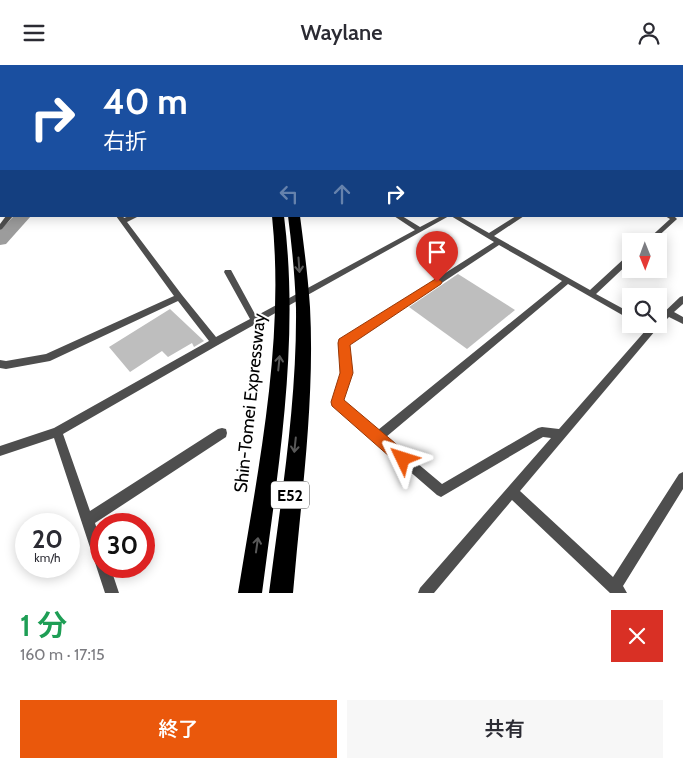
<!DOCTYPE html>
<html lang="ja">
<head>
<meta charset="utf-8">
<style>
	:root { --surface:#fff; --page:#f7f7f7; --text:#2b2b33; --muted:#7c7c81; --accent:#ea580c }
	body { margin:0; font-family:Cabin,"Noto Sans JP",sans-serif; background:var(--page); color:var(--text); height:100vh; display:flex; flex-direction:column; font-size:19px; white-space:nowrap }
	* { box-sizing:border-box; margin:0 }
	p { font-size:16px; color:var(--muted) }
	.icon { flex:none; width:28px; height:28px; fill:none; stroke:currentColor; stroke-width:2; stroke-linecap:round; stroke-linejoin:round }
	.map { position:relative; height:528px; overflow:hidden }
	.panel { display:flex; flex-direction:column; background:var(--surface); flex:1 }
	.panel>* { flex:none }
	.top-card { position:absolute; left:0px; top:0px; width:684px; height:152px; box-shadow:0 2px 12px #0003; background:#1a4fa0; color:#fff; overflow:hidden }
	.needle { width:32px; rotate:179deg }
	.tools { position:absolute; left:622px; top:168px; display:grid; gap:10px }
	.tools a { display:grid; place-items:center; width:45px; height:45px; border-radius:0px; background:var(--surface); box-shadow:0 2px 12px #0003; font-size:25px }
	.speed { position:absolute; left:15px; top:448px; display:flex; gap:10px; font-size:25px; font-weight:700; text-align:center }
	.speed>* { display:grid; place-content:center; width:65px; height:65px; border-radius:50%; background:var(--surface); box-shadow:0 2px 12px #0003; line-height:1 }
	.speed small { font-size:12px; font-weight:400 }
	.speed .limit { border:8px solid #d22; background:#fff; color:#111 }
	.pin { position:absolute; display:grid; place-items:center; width:42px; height:42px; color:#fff; margin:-51px -21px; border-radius:50% 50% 50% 0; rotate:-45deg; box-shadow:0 0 5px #0007 }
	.pin .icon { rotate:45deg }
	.me { position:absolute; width:55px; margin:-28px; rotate:311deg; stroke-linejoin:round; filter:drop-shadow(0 0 4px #0008) }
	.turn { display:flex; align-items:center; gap:18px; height:105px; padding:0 20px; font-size:22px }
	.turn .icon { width:65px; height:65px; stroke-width:2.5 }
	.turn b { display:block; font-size:35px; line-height:42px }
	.lanes { display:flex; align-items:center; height:48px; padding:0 20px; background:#0003; justify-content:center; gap:25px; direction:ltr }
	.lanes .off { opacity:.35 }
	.round { display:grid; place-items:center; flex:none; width:52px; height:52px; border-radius:0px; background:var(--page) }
	.summary { display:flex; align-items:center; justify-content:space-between; height:85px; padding:0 20px }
	h1 { font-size:30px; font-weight:600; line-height:38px; color:#1e9e55 }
	.cta { display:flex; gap:10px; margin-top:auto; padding:10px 20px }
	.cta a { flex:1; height:58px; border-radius:0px; background:var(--accent); color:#fff; font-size:20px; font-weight:600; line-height:58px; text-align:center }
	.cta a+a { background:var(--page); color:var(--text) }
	header { display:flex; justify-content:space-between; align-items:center; height:65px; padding:0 20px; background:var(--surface); font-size:22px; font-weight:600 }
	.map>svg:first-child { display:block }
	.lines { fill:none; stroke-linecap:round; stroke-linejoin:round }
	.river { fill:#9c9c9c; fill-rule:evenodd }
	.building { fill:#bebebe }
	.minor { fill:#4e4e4e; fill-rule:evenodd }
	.tertiary { fill:#4e4e4e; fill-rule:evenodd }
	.motorway { fill:#000; fill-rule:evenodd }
	.oneway { stroke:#595959 }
	.route { fill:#ea580c; stroke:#983908 }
	.labels { text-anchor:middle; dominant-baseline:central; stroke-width:4; stroke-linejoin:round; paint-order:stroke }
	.shield { fill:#fff; stroke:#4c4c4c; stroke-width:1 }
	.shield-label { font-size:16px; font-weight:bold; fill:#000 }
	.street-label { font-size:18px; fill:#000; stroke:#fff }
</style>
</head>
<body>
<header><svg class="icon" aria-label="menu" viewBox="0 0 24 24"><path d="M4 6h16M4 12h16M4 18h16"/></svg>Waylane<svg class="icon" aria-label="person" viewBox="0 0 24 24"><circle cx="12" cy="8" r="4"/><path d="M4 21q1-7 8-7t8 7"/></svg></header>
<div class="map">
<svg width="683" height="528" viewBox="0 0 683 528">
	<rect width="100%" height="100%" fill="#fff"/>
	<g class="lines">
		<!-- river -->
		<path class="river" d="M 14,151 L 31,151 L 6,179 L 0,180 L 0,165 Z"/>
	</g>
	<!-- building -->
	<g class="building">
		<path d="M 458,209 L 515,245 L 467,284 L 409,242 Z"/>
		<path d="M 170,244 L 204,276 L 194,282 L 192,278 L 168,292 L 162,286 L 130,307 L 109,282 Z"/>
	</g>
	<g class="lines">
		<!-- minor -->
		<g class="minor">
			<rect x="682" y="78" width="1" height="4"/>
			<path d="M 1,91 L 1,95 L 0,96 L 0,92 Z"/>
			<path d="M 683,114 L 683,119 L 682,119 L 682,114 Z"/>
			<rect x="0" y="128" width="1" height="4"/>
			<rect x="682" y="146" width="1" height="4"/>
			<path d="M 6,151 L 13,151 L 2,164 L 0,165 L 0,159 Z"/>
			<path d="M 116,151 L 123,151 L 124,153 L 129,151 L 139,151 L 127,157 L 182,230 L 216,272 L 250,254 L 224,207 L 225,205 L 231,205 L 256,251 L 415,165 L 394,151 L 402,151 L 420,162 L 441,151 L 449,151 L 218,280 L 63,369 L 90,446 L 218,364 L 222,363 L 226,364 L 227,368 L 226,372 L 95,458 L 101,477 L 101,501 L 110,501 L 119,528 L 105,528 L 54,373 L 0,391 L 0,381 L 54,363 L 209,276 L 178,236 L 50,296 L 6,304 L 0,303 L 0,295 L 6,296 L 46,289 L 174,231 Z"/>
			<path d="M 451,151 L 459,151 L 489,168 L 516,151 L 524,151 L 494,171 L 590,225 L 628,190 L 631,190 L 631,196 L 596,229 L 631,248 L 631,255 L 568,219 L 386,372 L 442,419 L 538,363 L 542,362 L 559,364 L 646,265 L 640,261 L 639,259 L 659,259 L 659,252 L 680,232 L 683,231 L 683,239 L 674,247 L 683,252 L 683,259 L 669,252 L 655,266 L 520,426 L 613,512 L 679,409 L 683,407 L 683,424 L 623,521 L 627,528 L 610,528 L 512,435 L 434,528 L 418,528 L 420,523 L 551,373 L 543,372 L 441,432 L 437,430 L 333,340 L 332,337 L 342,308 L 338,278 L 340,275 L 494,177 ZM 499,180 L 562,216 L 378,365 L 343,335 L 352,308 L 348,280 Z"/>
			<path d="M 665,151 L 674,151 L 677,154 L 653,176 L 646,176 L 670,154 Z"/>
		</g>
		<!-- tertiary -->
		<rect class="tertiary" x="682" y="74" width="1" height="3"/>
		<!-- motorway -->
		<g class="motorway">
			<path d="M 272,151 L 284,151 C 300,277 278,404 262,528 L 238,528 C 258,404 285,277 272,151 Z"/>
			<path d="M 288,151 L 300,151 C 304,182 308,212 310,242 C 315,337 301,433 293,528 L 269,528 C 281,434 297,338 296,243 C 295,212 292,182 288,151 Z"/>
		</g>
	</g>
	<!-- one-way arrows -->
	<defs><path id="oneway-shaft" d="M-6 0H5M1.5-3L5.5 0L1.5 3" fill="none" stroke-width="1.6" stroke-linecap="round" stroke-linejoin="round" transform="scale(1.25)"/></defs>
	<g class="oneway">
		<use href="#oneway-shaft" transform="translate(299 200) rotate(86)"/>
		<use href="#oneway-shaft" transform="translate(279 298) rotate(-84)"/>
		<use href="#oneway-shaft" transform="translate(295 380) rotate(96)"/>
		<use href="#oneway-shaft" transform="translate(257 480) rotate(-82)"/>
	</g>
	<!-- sky -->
	<linearGradient id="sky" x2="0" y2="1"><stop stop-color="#89aaca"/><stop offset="0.5" stop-color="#fff"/><stop offset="1" stop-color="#fff" stop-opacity="0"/></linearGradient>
	<rect width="683" height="148" fill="url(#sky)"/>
	<!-- route -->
	<path class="route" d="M 437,213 L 442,217 L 441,219 L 350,280 L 353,308 L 344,335 L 408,389 L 410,394 L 408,399 L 403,401 L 398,399 L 332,341 L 331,337 L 340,308 L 338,278 L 339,274 Z"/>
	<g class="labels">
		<!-- shield labels -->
		<rect class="shield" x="271" y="416.5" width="38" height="27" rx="4"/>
		<g class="shield-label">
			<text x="290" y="430">E52</text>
		</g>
		<!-- street labels -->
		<g class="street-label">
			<text transform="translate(250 338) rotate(-84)">Shin-Tomei Expressway</text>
		</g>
	</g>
</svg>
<div class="tools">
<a><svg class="needle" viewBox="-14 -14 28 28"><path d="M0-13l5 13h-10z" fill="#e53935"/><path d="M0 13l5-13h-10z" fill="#7c7c81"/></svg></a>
<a><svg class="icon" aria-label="search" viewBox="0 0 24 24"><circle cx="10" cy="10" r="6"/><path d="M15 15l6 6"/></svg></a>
</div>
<div class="speed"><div>20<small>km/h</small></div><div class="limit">30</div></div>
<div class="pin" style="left:437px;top:217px;background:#d93025"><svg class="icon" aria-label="arrive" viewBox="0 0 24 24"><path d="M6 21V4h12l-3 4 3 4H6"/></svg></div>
<svg class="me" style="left:403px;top:394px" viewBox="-20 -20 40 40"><path d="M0-17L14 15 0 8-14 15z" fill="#ea580c" stroke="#fff" stroke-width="4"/></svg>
<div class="top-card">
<div class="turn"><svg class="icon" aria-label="right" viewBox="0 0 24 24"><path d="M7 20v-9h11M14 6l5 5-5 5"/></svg><div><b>40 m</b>右折</div></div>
<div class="lanes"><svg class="icon off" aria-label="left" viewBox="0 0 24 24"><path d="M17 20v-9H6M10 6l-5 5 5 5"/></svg><svg class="icon off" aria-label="ahead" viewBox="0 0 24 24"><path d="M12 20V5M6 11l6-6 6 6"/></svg><svg class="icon" aria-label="right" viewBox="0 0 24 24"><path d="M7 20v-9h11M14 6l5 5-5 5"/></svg></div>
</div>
</div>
<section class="panel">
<div class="summary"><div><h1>1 分</h1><p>160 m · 17:15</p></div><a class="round" style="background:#d93025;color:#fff"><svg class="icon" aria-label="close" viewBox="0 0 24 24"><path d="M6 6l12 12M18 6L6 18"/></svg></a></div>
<div class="cta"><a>終了</a><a>共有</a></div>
</section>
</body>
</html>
